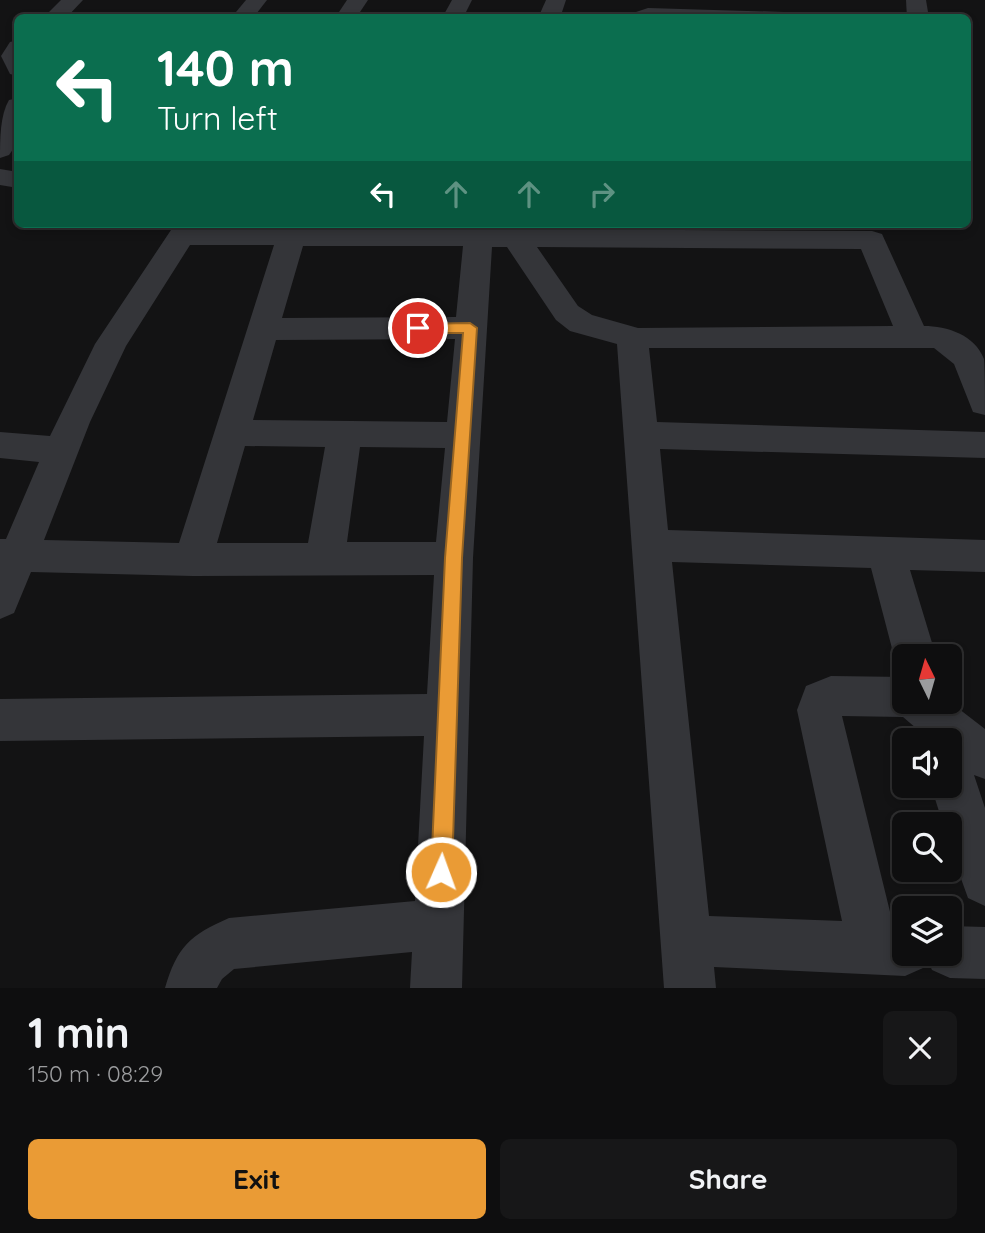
<!DOCTYPE html>
<html lang="en">
<head>
<meta charset="utf-8">
<style>
	:root { --surface:#0e0e0f; --page:#171718; --text:#f1f3f6; --muted:#9b9c9e; --line:#2e2e2f; --accent:#ea9b35 }
	body { margin:0; font-family:Quicksand,sans-serif; background:var(--page); color:var(--text); height:100vh; display:flex; flex-direction:column; font-size:26px; white-space:nowrap }
	* { box-sizing:border-box; margin:0 }
	p { font-size:23px; color:var(--muted) }
	.icon { flex:none; width:38px; height:38px; fill:none; stroke:currentColor; stroke-width:2; stroke-linecap:round; stroke-linejoin:round }
	.map { position:relative; height:988px; overflow:hidden }
	.panel { display:flex; flex-direction:column; background:var(--surface); flex:1 }
	.panel>* { flex:none }
	.top-card { position:absolute; left:14px; top:14px; width:957px; height:214px; border-radius:10px; box-shadow:0 4px 10px #0003,0 0 0 2px var(--line); background:#0b6e4f; color:#fff; overflow:hidden }
	.needle { width:46px; rotate:355deg }
	.controls { position:absolute; left:892px; top:644px; display:grid; gap:14px }
	.controls a { display:grid; place-items:center; width:70px; height:70px; border-radius:10px; background:var(--surface); box-shadow:0 4px 10px #0003,0 0 0 2px var(--line); font-size:35px }
	.pin { position:absolute; display:grid; place-items:center; width:60px; height:60px; color:#fff; margin:-30px; border:4px solid #fff; border-radius:50%; box-shadow:0 2px 7px #0007 }
	.me { position:absolute; width:77px; margin:-38px; rotate:2deg; stroke-linejoin:round; filter:drop-shadow(0 0 5px #0008) }
	.turn { display:flex; align-items:center; gap:24px; height:147px; padding:0 28px; font-size:32px }
	.turn .icon { width:91px; height:91px; stroke-width:2.5 }
	.turn b { display:block; font-size:49px; line-height:60px }
	.lanes { display:flex; align-items:center; height:66px; padding:0 28px; background:#0003; justify-content:center; gap:35px; direction:ltr }
	.lanes .off { opacity:.35 }
	.round { display:grid; place-items:center; flex:none; width:74px; height:74px; border-radius:10px; background:var(--page) }
	.summary { display:flex; align-items:center; justify-content:space-between; height:119px; padding:0 28px }
	h1 { font-size:42px; font-weight:800; line-height:52px }
	.button { display:flex; gap:14px; margin-top:auto; padding:14px 28px }
	.button a { flex:1; height:80px; border-radius:10px; background:var(--accent); color:#111; font-size:28px; font-weight:800; line-height:80px; text-align:center }
	.button a+a { background:var(--page); color:var(--text) }
	.map>svg:first-child { display:block }
	.lines { fill:none; stroke-linecap:round; stroke-linejoin:round }
	.minor { fill:#343539; fill-rule:evenodd }
	.route { fill:#ea9b35; stroke:#986522; stroke-width:2 }
</style>
</head>
<body>
<div class="map">
<svg width="985" height="988" viewBox="0 0 985 988">
	<rect width="100%" height="100%" fill="#131314"/>
	<g class="lines">
		<!-- minor -->
		<g class="minor">
			<path d="M 61,0 L 83,0 L 66,18 L 43,18 Z"/>
			<path d="M 246,0 L 267,0 L 253,18 L 231,18 Z"/>
			<path d="M 347,0 L 368,0 L 356,18 L 335,18 Z"/>
			<path d="M 452,0 L 472,0 L 463,18 L 442,18 Z"/>
			<path d="M 546,0 L 566,0 L 560,18 L 538,18 Z"/>
			<path d="M 906,0 L 926,0 L 929,18 L 907,18 Z"/>
			<path d="M 648,8 L 784,12 L 792,13 L 794,18 L 631,18 L 633,13 Z"/>
			<path d="M 18,40 L 18,76 L 10,74 L 1,56 L 10,42 Z"/>
			<path d="M 18,98 L 18,142 L 9,155 L 0,158 C 0,139 0,115 9,100 Z"/>
			<path d="M 0,169 L 18,172 L 18,188 L 0,185 Z"/>
			<path d="M 175,224 L 203,224 L 201,227 L 280,228 L 281,224 L 309,224 L 308,228 L 465,229 L 465,224 L 493,224 L 493,229 L 872,231 L 882,234 L 924,326 C 947,326 975,335 984,359 C 985,374 985,399 985,415 L 973,412 L 954,364 L 934,348 L 649,348 L 657,422 L 985,432 L 985,458 L 660,449 L 668,530 L 985,540 L 985,572 L 910,570 L 936,656 L 905,656 L 905,671 L 900,670 L 894,656 L 871,568 L 672,562 L 709,916 L 842,921 L 797,710 L 806,686 L 831,676 L 905,677 L 905,702 L 950,702 L 985,729 L 985,779 L 974,775 L 985,808 L 985,906 L 968,898 L 950,848 L 950,824 L 943,824 L 931,786 L 950,786 L 950,740 L 930,740 L 903,717 L 842,716 L 893,924 L 905,924 L 905,954 L 950,954 L 950,926 L 985,927 L 985,979 L 950,978 L 932,970 L 927,959 L 923,968 L 905,976 L 714,967 L 716,988 L 664,988 L 617,344 L 570,331 L 556,320 L 507,247 L 492,247 L 473,558 L 462,988 L 410,988 L 412,952 L 234,969 L 222,979 L 217,988 L 165,988 C 177,947 190,935 229,918 L 415,901 L 424,736 L 0,741 L 0,699 L 427,694 L 434,575 L 193,576 L 31,572 L 14,613 L 0,619 L 0,539 L 6,539 L 39,462 L 0,458 L 0,432 L 50,436 L 95,344 ZM 190,245 L 274,245 L 179,543 L 44,540 L 90,422 L 126,346 ZM 303,246 L 463,246 L 456,317 L 282,318 ZM 537,247 L 861,249 L 893,326 L 638,328 L 592,315 L 578,306 ZM 455,339 L 447,422 L 253,420 L 276,340 ZM 245,446 L 325,447 L 308,543 L 217,543 ZM 360,447 L 445,448 L 436,542 L 347,542 Z"/>
		</g>
	</g>
	<!-- route -->
	<path class="route" d="M 470,323 L 477,328 L 462,558 L 452,872 L 449,879 L 441,882 L 434,879 L 431,872 L 445,558 L 463,333 L 418,333 L 412,328 L 418,324 Z"/>
</svg>
<div class="controls">
<a><svg class="needle" viewBox="-14 -14 28 28"><path d="M0-13l5 13h-10z" fill="#e53935"/><path d="M0 13l5-13h-10z" fill="#9b9c9e"/></svg></a>
<a><svg class="icon" aria-label="sound" viewBox="0 0 24 24"><path d="M4 9h4l5-4v14l-5-4H4zM17 9q2 3 0 6"/></svg></a>
<a><svg class="icon" aria-label="search" viewBox="0 0 24 24"><circle cx="10" cy="10" r="6"/><path d="M15 15l6 6"/></svg></a>
<a><svg class="icon" aria-label="layers" viewBox="0 0 24 24"><path d="M12 4l9 5-9 5-9-5zM3 14l9 5 9-5"/></svg></a>
</div>
<div class="pin" style="left:418px;top:328px;background:#d93025"><svg class="icon" aria-label="arrive" viewBox="0 0 24 24"><path d="M6 21V4h12l-3 4 3 4H6"/></svg></div>
<svg class="me" style="left:441px;top:872px" viewBox="-20 -20 40 40"><circle r="17" fill="#ea9b35" stroke="#fff" stroke-width="3"/><path d="M0-11L8 9 0 5-8 9z" fill="#fff"/></svg>
<div class="top-card">
<div class="turn"><svg class="icon" aria-label="left" viewBox="0 0 24 24"><path d="M17 20v-9H6M10 6l-5 5 5 5"/></svg><div><b>140 m</b>Turn left</div></div>
<div class="lanes"><svg class="icon" aria-label="left" viewBox="0 0 24 24"><path d="M17 20v-9H6M10 6l-5 5 5 5"/></svg><svg class="icon off" aria-label="ahead" viewBox="0 0 24 24"><path d="M12 20V5M6 11l6-6 6 6"/></svg><svg class="icon off" aria-label="ahead" viewBox="0 0 24 24"><path d="M12 20V5M6 11l6-6 6 6"/></svg><svg class="icon off" aria-label="right" viewBox="0 0 24 24"><path d="M7 20v-9h11M14 6l5 5-5 5"/></svg></div>
</div>
</div>
<section class="panel">
<div class="summary"><div><h1>1 min</h1><p>150 m · 08:29</p></div><a class="round"><svg class="icon" aria-label="close" viewBox="0 0 24 24"><path d="M6 6l12 12M18 6L6 18"/></svg></a></div>
<div class="button"><a>Exit</a><a>Share</a></div>
</section>
</body>
</html>
